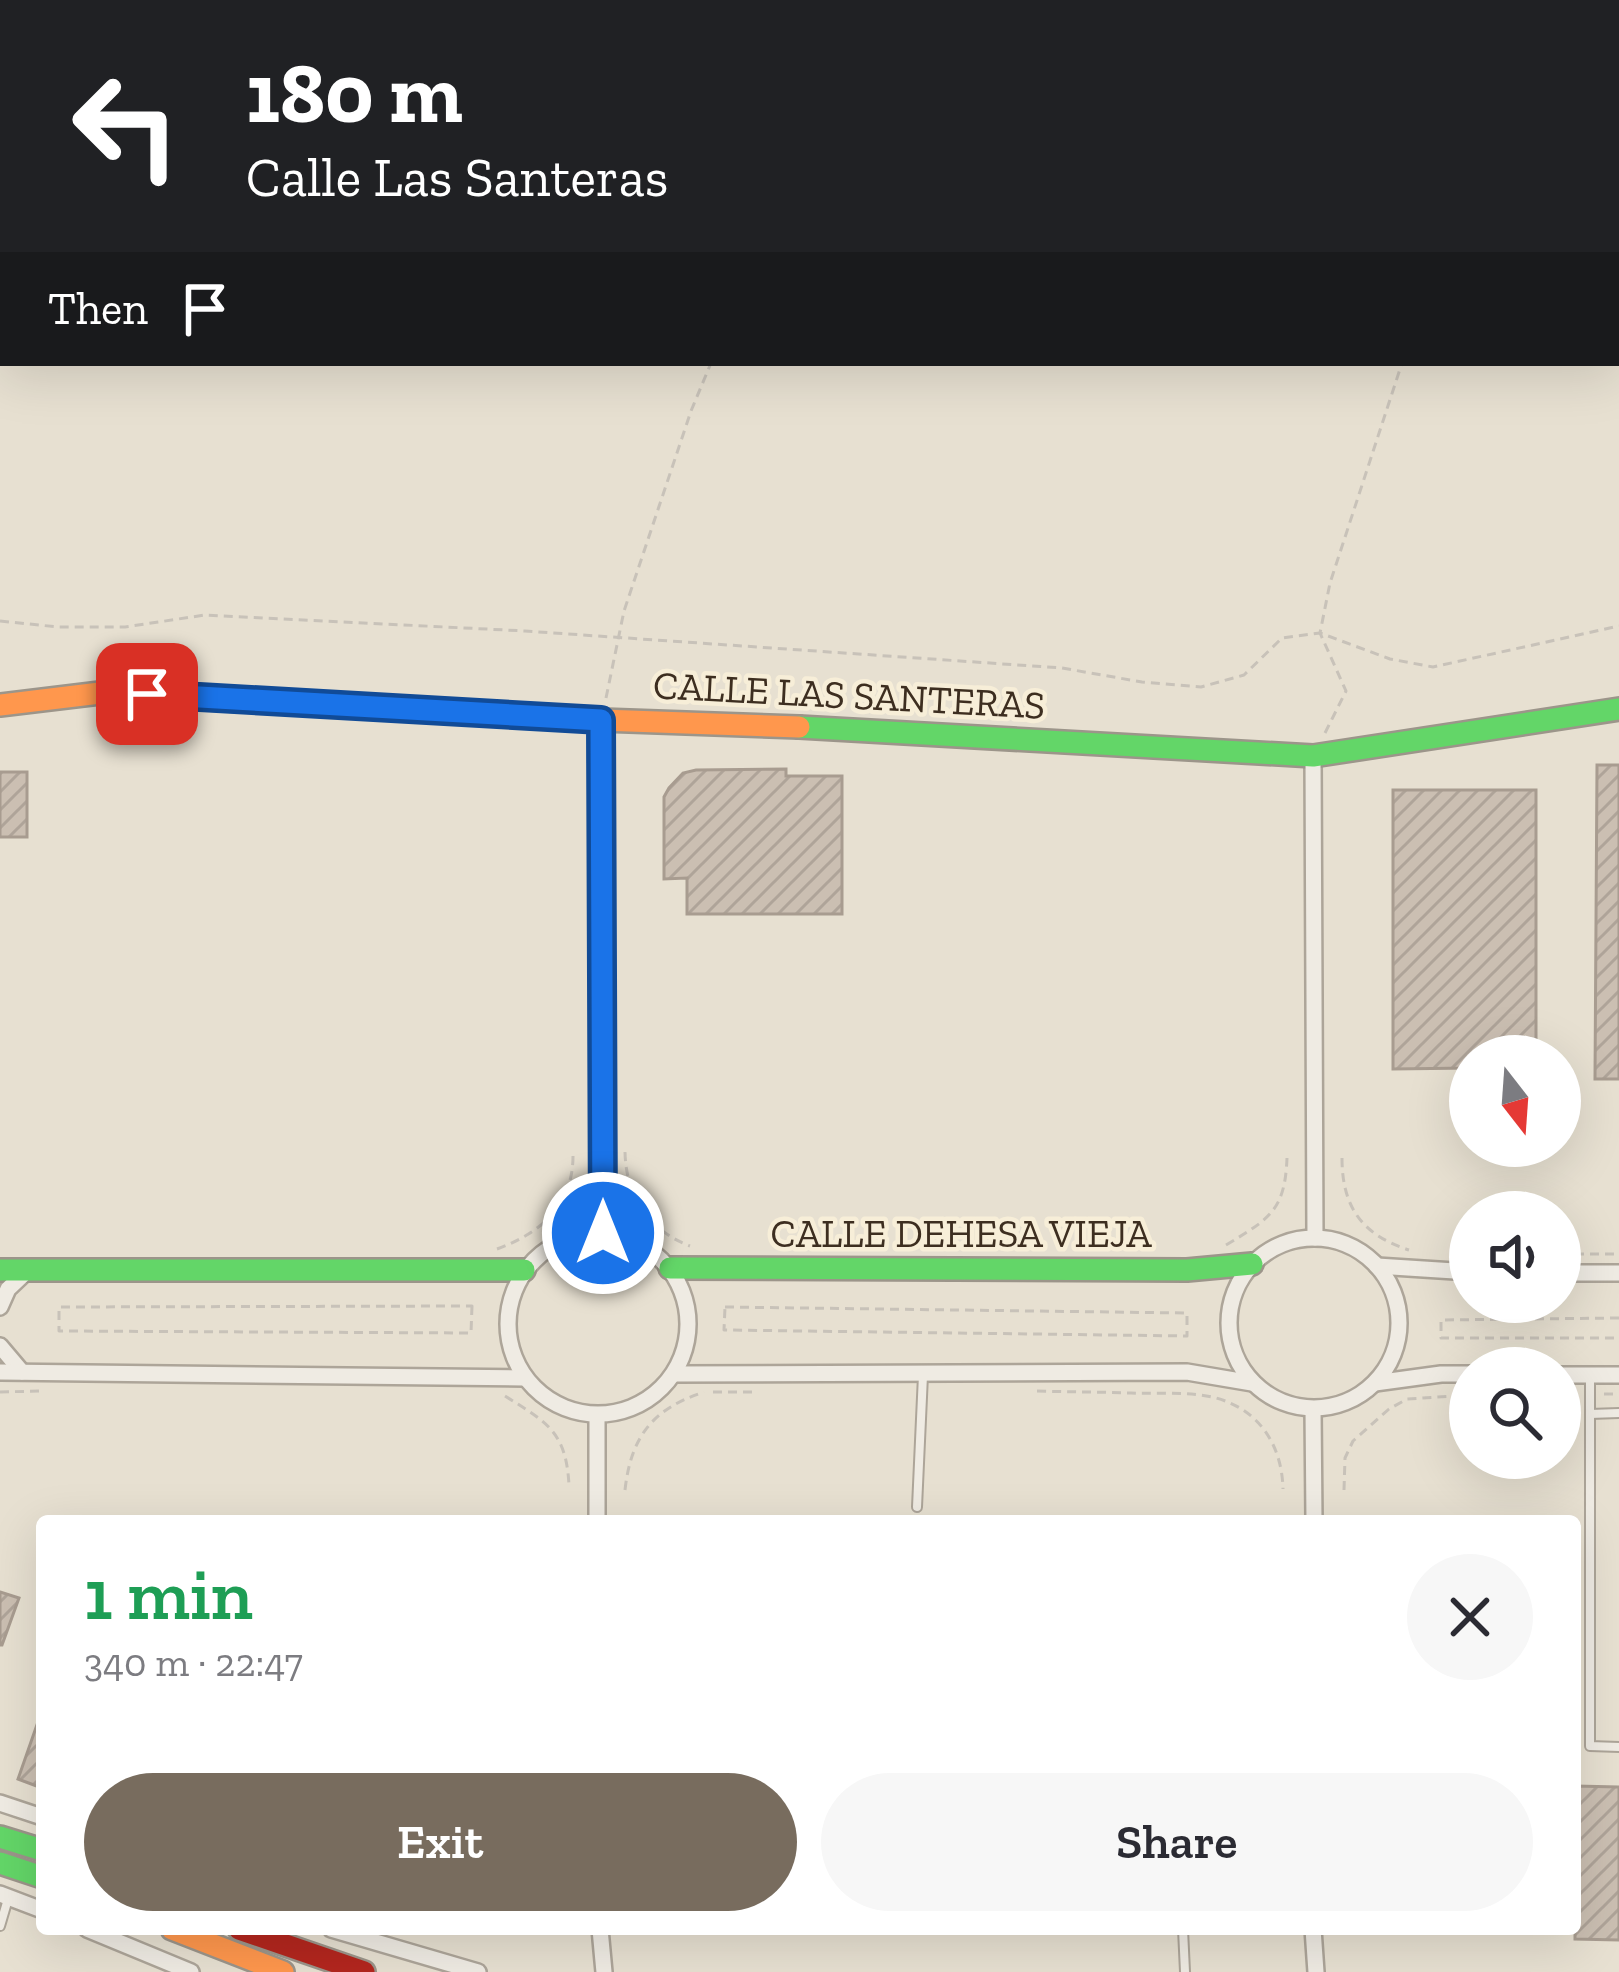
<!DOCTYPE html>
<html lang="en">
<head>
<meta charset="utf-8">
<style>
	:root { --surface:#fff; --page:#f7f7f7; --text:#2b2b33; --muted:#7c7c81; --accent:#786c5e }
	body { margin:0; font-family:"Zilla Slab",serif; background:var(--page); color:var(--text); height:100vh; display:flex; flex-direction:column; font-size:45px; white-space:nowrap }
	* { box-sizing:border-box; margin:0 }
	p { font-size:39px; color:var(--muted) }
	.icon { flex:none; width:66px; height:66px; fill:none; stroke:currentColor; stroke-width:2; stroke-linecap:round; stroke-linejoin:round }
	.map { position:relative; flex:1; overflow:hidden }
	.details { position:absolute; left:36px; top:1515px; width:1545px; height:420px; display:flex; flex-direction:column; background:var(--surface); border-radius:12px; box-shadow:0 12px 48px #0002 }
	.details>* { flex:none }
	.top-card { position:absolute; left:0px; top:0px; width:1620px; height:366px; box-shadow:0 12px 48px #0002; background:#202124; color:#fff; overflow:hidden }
	.needle { width:78px; rotate:163deg }
	.fabs { position:absolute; left:1449px; top:1035px; display:grid; gap:24px }
	.fabs a { display:grid; place-items:center; width:132px; height:132px; border-radius:50%; background:var(--surface); box-shadow:0 12px 48px #0002; font-size:60px }
	.pin { position:absolute; display:grid; place-items:center; width:102px; height:102px; color:#fff; margin:-51px; border-radius:24px; box-shadow:0 6px 18px #0006 }
	.me { position:absolute; width:132px; margin:-66px; rotate:0deg; stroke-linejoin:round; filter:drop-shadow(0 0 9px #0008) }
	.turn { display:flex; align-items:center; gap:42px; height:252px; padding:0 48px; font-size:54px }
	.turn .icon { width:156px; height:156px; stroke-width:2.5 }
	.turn b { display:block; font-size:84px; line-height:102px }
	.then { display:flex; align-items:center; height:114px; padding:0 48px; background:#0003; gap:24px; font-size:45px }
	.round { display:grid; place-items:center; flex:none; width:126px; height:126px; border-radius:63px; background:var(--page) }
	.head { display:flex; align-items:center; justify-content:space-between; height:204px; padding:0 48px }
	h1 { font-size:72px; font-weight:600; line-height:90px; color:#1e9e55 }
	.action { display:flex; gap:24px; margin-top:auto; padding:24px 48px }
	.action a { flex:1; height:138px; border-radius:72px; background:var(--accent); color:#fff; font-size:48px; font-weight:600; line-height:138px; text-align:center }
	.action a+a { background:var(--page); color:var(--text) }
	.map>svg:first-child { display:block }
	.building { fill:url(#building-hatch); stroke:#a89c90; stroke-width:3 }
	.lines { fill:none; stroke-linecap:round; stroke-linejoin:round }
	.lane-casing { stroke:#ada599; stroke-width:12 }
	.street-casing { stroke:#ada599; stroke-width:20 }
	.fast-casing { stroke:#9c958a; stroke-width:26 }
	.slow-casing { stroke:#9c958a; stroke-width:26 }
	.jam-casing { stroke:#9c958a; stroke-width:26 }
	.path { stroke:#c8c2b9; stroke-width:3; stroke-dasharray:9 6; stroke-linecap:butt }
	.lane { stroke:#efebe3; stroke-width:8 }
	.street { stroke:#efebe3; stroke-width:15 }
	.fast { stroke:#63d668; stroke-width:21 }
	.slow { stroke:#ff974d; stroke-width:21 }
	.jam { stroke:#b3261e; stroke-width:21 }
	.route-casing { stroke:#114b97; stroke-width:30 }
	.route { stroke:#1a73e8; stroke-width:21 }
	.labels { text-anchor:middle; dominant-baseline:central; stroke-width:9; stroke-linejoin:round; paint-order:stroke }
	.street-label { font-size:39px; fill:#3d2e20; stroke:#f7eed8 }
</style>
</head>
<body>
<div class="map">
<svg width="1619" height="1972" viewBox="0 0 1619 1972">
	<defs>
		<pattern id="building-hatch" width="6" height="6" patternUnits="userSpaceOnUse" patternTransform="scale(3)"><rect width="6" height="6" fill="#cbbfb2"/><path d="M-1 1l2-2M0 6l6-6M5 7l2-2" fill="none" stroke="#afa499"/></pattern>
	</defs>
	<rect width="100%" height="100%" fill="#e7e0d1"/>
	<!-- building -->
	<g class="building">
		<path d="M 1597,765 L 1619,765 L 1619,1079 L 1595,1079 Z"/>
		<path d="M 786,769 L 786,776 L 842,776 L 842,914 L 687,914 L 687,878 L 664,879 L 664,797 L 669,788 L 683,773 L 696,770 Z"/>
		<rect x="0" y="772" width="27" height="65"/>
		<path d="M 1393,790 L 1536,790 L 1536,1056 L 1470,1056 L 1470,1068 L 1393,1069 Z"/>
		<path d="M 0,1592 L 19,1598 L 2,1645 L 0,1645 Z"/>
		<path d="M 40,1716 L 42,1717 L 42,1788 L 18,1779 Z"/>
		<path d="M 1575,1786 L 1619,1787 L 1619,1940 L 1575,1939 Z"/>
	</g>
	<g class="lines">
		<!-- lane casing -->
		<g class="lane-casing">
			<g id="lane">
				<path d="M 1590,1377 L 1590,1746 L 1619,1747"/>
				<path d="M 1590,1414 L 1619,1413"/>
				<path d="M 917,1507 L 923,1375"/>
				<path d="M 0,1926 L 8,1899"/>
				<path d="M 1183,1929 L 1185,1972"/>
			</g>
		</g>
		<!-- street casing -->
		<g class="street-casing">
			<g id="street">
				<path d="M 601,720 L 603,1233"/>
				<path d="M 1313,756 L 1315,1238"/>
				<circle cx="598" cy="1324" r="90"/>
				<circle cx="1314" cy="1323" r="85"/>
				<path d="M 1377,1266 L 1470,1272"/>
				<path d="M 1560,1273 L 1619,1273"/>
				<path d="M 0,1307 L 8,1289 L 27,1271"/>
				<path d="M 0,1346 L 22,1372"/>
				<path d="M 0,1372 L 524,1378"/>
				<path d="M 674,1374 L 1187,1372 L 1252,1383"/>
				<path d="M 1560,1375 L 1619,1375"/>
				<path d="M 1375,1383 L 1441,1374 L 1470,1374"/>
				<path d="M 1313,1409 L 1314,1521"/>
				<path d="M 597,1415 L 597,1521"/>
				<path d="M 0,1803 L 42,1817"/>
				<path d="M 0,1894 L 42,1910"/>
				<path d="M 87,1929 L 191,1972"/>
				<path d="M 331,1929 L 478,1972"/>
				<path d="M 600,1929 L 604,1972"/>
				<path d="M 1313,1929 L 1316,1972"/>
			</g>
		</g>
		<!-- fast casing -->
		<g class="fast-casing">
			<g id="fast">
				<path d="M 799,727 L 1313,756 L 1619,709"/>
				<path d="M 670,1268 L 1187,1270 L 1252,1264"/>
				<path d="M 0,1270 L 524,1270"/>
				<path d="M 0,1837 L 42,1850"/>
				<path d="M 0,1863 L 42,1877"/>
			</g>
		</g>
		<!-- slow casing -->
		<g class="slow-casing">
			<g id="slow">
				<path d="M 0,705 L 100,693 L 601,720 L 799,727"/>
				<path d="M 172,1929 L 283,1972"/>
			</g>
		</g>
		<!-- jam casing -->
		<g class="jam-casing">
			<path id="jam" d="M 239,1929 L 364,1972"/>
		</g>
		<!-- path -->
		<g class="path">
			<path d="M 240,0 L 254,3"/>
			<path d="M 815,3 L 816,0"/>
			<path d="M 1520,3 L 1521,0"/>
			<path d="M 0,621 L 58,627 L 125,627 L 205,615 L 525,631 L 1062,668 L 1142,682 L 1201,687 L 1244,675 L 1282,638 L 1320,633 L 1390,659 L 1433,667 L 1619,626"/>
			<path d="M 606,698 L 624,611 L 691,411 L 711,363"/>
			<path d="M 1325,733 L 1346,691 L 1320,633 L 1330,583 L 1402,363"/>
			<path d="M 625,1152 C 626,1196 648,1230 690,1246"/>
			<path d="M 1342,1158 C 1342,1207 1362,1235 1409,1250"/>
			<path d="M 1226,1245 C 1269,1219 1285,1211 1287,1158"/>
			<path d="M 497,1249 C 541,1233 573,1205 573,1156"/>
			<path d="M 1560,1254 L 1619,1254"/>
			<path d="M 472,1306 L 471,1333 L 59,1331 L 59,1307 Z"/>
			<path d="M 725,1307 L 1187,1313 L 1187,1336 L 724,1330 Z"/>
			<path d="M 1619,1318 L 1441,1320 L 1441,1338 L 1619,1338"/>
			<path d="M 1037,1391 C 1069,1392 1100,1392 1131,1393 C 1159,1394 1189,1391 1216,1398 C 1260,1410 1282,1446 1283,1489"/>
			<path d="M 0,1392 L 40,1391"/>
			<path d="M 713,1392 L 752,1392"/>
			<path d="M 1560,1394 L 1576,1394"/>
			<path d="M 1604,1394 L 1619,1394"/>
			<path d="M 505,1396 C 548,1423 566,1432 569,1485"/>
			<path d="M 625,1490 C 631,1437 652,1409 704,1392"/>
			<path d="M 1344,1490 L 1345,1458 L 1353,1441 L 1389,1409 L 1407,1399 L 1470,1395"/>
		</g>
		<!-- lane -->
		<use href="#lane" class="lane"/>
		<!-- street -->
		<use href="#street" class="street"/>
		<!-- fast -->
		<use href="#fast" class="fast"/>
		<!-- slow -->
		<use href="#slow" class="slow"/>
		<!-- jam -->
		<use href="#jam" class="jam"/>
	</g>
	<g class="lines">
		<!-- route casing -->
		<g class="route-casing">
			<path id="route" d="M 147,694 L 601,720 L 603,1233"/>
		</g>
		<!-- route -->
		<use href="#route" class="route"/>
	</g>
	<g class="labels">
		<!-- street labels -->
		<g class="street-label">
			<text transform="translate(849 695) rotate(3)">CALLE LAS SANTERAS</text>
			<text x="961" y="1233">CALLE DEHESA VIEJA</text>
		</g>
	</g>
</svg>
<div class="fabs">
<a><svg class="needle" viewBox="-14 -14 28 28"><path d="M0-13l5 13h-10z" fill="#e53935"/><path d="M0 13l5-13h-10z" fill="#7c7c81"/></svg></a>
<a><svg class="icon" aria-label="sound" viewBox="0 0 24 24"><path d="M4 9h4l5-4v14l-5-4H4zM17 9q2 3 0 6"/></svg></a>
<a><svg class="icon" aria-label="search" viewBox="0 0 24 24"><circle cx="10" cy="10" r="6"/><path d="M15 15l6 6"/></svg></a>
</div>
<div class="pin" style="left:147px;top:694px;background:#d93025"><svg class="icon" aria-label="arrive" viewBox="0 0 24 24"><path d="M6 21V4h12l-3 4 3 4H6"/></svg></div>
<svg class="me" style="left:603px;top:1233px" viewBox="-20 -20 40 40"><circle r="17" fill="#1a73e8" stroke="#fff" stroke-width="3"/><path d="M0-11L8 9 0 5-8 9z" fill="#fff"/></svg>
<div class="top-card">
<div class="turn"><svg class="icon" aria-label="left" viewBox="0 0 24 24"><path d="M17 20v-9H6M10 6l-5 5 5 5"/></svg><div><b>180 m</b>Calle Las Santeras</div></div>
<div class="then">Then<svg class="icon" aria-label="arrive" viewBox="0 0 24 24"><path d="M6 21V4h12l-3 4 3 4H6"/></svg></div>
</div>
<section class="details">
<div class="head"><div><h1>1 min</h1><p>340 m · 22:47</p></div><a class="round"><svg class="icon" aria-label="close" viewBox="0 0 24 24"><path d="M6 6l12 12M18 6L6 18"/></svg></a></div>
<div class="action"><a>Exit</a><a>Share</a></div>
</section>
</div>
</body>
</html>
